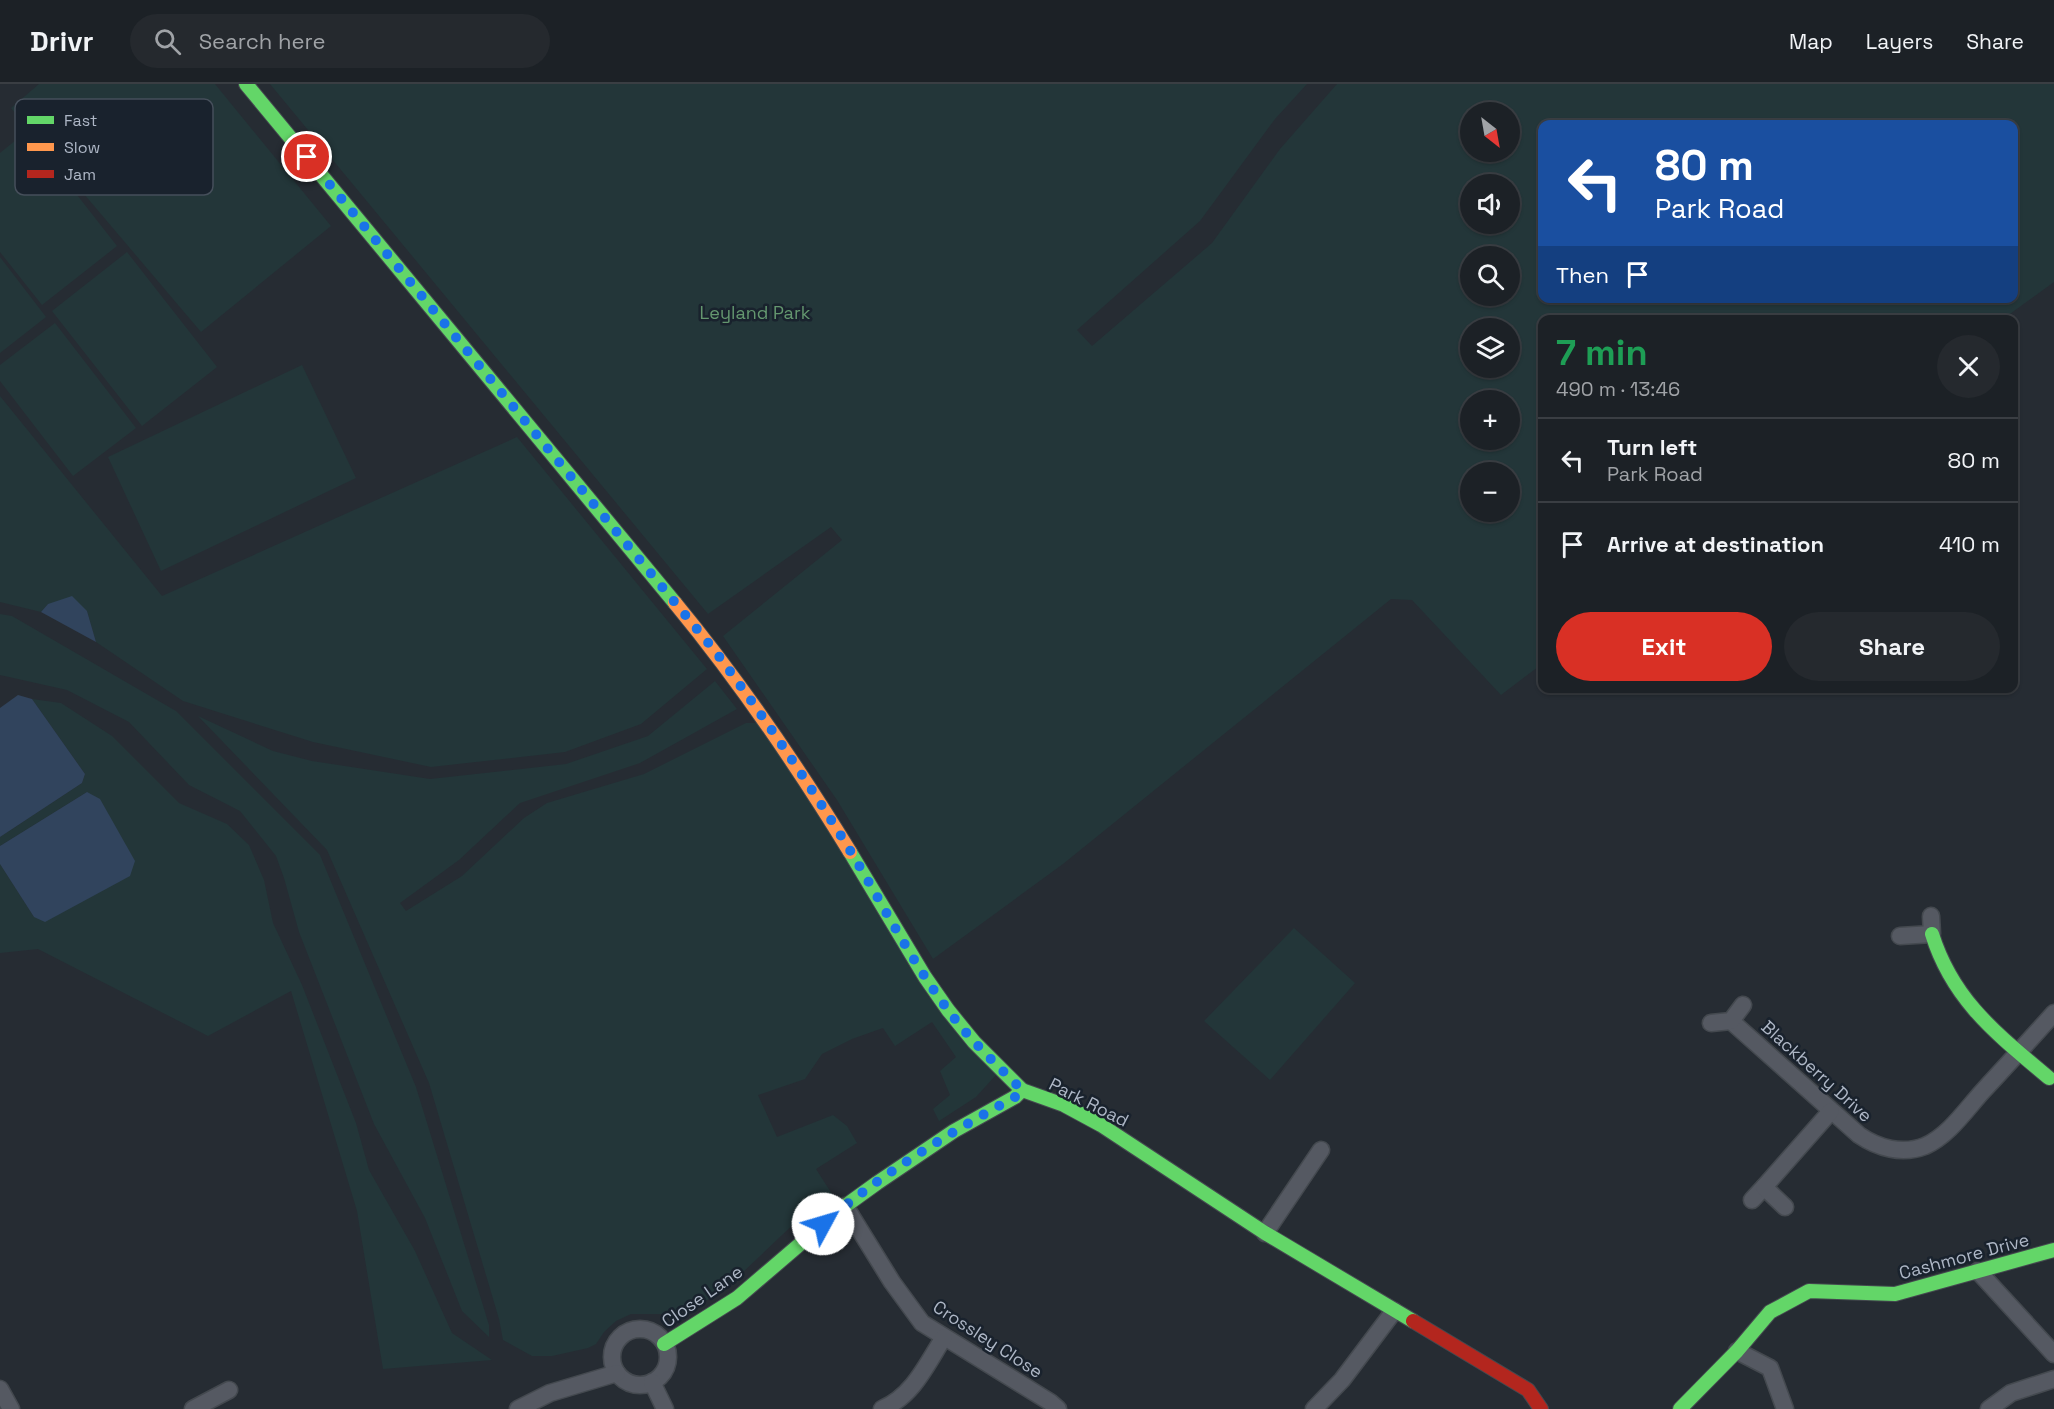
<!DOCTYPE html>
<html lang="en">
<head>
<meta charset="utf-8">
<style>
	:root { --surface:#1c2126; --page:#25292e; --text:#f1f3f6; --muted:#a0a3a7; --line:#3a3e43; --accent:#d93025 }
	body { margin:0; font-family:"Space Grotesk",sans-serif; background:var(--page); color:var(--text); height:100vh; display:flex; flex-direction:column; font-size:22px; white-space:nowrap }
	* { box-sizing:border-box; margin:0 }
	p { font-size:20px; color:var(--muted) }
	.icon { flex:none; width:33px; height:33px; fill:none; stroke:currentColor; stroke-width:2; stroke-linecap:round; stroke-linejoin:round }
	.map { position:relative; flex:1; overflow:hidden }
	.sheet { position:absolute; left:1538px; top:231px; width:480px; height:378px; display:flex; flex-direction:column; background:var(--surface); border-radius:12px; box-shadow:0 2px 4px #0004,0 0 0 2px var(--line) }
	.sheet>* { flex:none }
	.banner { position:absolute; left:1538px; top:36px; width:480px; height:183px; border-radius:12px; box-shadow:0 2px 4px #0004,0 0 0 2px var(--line); background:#1a4fa0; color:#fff; overflow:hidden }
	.needle { width:39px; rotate:149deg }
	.fabs { position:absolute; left:1460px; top:18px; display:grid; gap:12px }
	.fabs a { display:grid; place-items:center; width:60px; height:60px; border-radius:50%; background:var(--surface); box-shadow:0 2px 4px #0004,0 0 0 2px var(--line); font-size:30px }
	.pin { position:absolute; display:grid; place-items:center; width:51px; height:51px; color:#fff; margin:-26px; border:3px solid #fff; border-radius:50%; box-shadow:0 2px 6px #0007 }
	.me { position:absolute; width:66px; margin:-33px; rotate:51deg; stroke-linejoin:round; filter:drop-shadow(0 0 4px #0008) }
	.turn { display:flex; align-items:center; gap:21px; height:126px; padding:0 18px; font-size:27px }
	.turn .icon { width:78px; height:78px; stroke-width:2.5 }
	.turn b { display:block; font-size:42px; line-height:51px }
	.then { display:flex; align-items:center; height:57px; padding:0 18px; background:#0003; gap:12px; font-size:22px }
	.round { display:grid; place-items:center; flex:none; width:63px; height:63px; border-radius:32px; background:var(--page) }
	.headline { display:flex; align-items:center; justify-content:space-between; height:102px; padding:0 18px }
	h1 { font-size:36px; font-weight:600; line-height:45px; color:#1e9e55 }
	.cta { display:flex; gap:12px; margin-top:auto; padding:12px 18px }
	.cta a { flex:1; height:69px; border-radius:36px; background:var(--accent); color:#fff; font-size:24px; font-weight:600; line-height:69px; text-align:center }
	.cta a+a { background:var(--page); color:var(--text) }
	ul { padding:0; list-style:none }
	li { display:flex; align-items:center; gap:18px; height:84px; padding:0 18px; border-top:2px solid var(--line) }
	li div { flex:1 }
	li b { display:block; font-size:22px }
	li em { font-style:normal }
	header { display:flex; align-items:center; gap:36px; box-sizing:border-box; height:84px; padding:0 30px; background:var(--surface); border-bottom:2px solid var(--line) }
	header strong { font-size:28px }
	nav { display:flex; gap:33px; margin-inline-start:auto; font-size:21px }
	.search { width:420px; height:54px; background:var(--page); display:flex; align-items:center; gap:15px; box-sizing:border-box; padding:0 21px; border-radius:33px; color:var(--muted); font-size:22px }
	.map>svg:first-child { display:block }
	.green { fill:#233639; fill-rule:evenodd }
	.water { fill:#31445d }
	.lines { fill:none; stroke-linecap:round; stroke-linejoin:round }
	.street-casing { stroke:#44494f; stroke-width:19 }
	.fast-casing { stroke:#44494f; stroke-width:16 }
	.slow-casing { stroke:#44494f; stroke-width:16 }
	.jam-casing { stroke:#44494f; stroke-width:16 }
	.street { stroke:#555962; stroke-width:16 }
	.fast { stroke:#63d668; stroke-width:14 }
	.slow { stroke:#ff974d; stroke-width:14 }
	.jam { stroke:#b3261e; stroke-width:14 }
	.route { stroke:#1a73e8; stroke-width:10; stroke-dasharray:0 18 }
	.labels { text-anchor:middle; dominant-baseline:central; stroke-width:5; stroke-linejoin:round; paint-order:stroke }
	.park-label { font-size:18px; fill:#64976f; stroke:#19222d }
	.street-label { font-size:18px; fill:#aeb7c6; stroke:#19222d }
	.key { fill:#19222d; stroke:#464f5b; stroke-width:1.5 }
	.key-label { font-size:16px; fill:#aeb7c6 }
</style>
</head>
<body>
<header>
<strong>Drivr</strong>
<div class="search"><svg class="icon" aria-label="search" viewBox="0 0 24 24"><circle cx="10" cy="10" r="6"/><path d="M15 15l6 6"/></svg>Search here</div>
<nav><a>Map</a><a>Layers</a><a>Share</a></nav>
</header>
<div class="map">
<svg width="2054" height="1325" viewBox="0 0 2054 1325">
	<rect width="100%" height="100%" fill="#262c33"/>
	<!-- green -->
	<g class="green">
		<path d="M 39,0 L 215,0 L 331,142 L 201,248 L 11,24 Z"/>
		<path d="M 270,0 L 1307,0 L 1275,35 L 1200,137 L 1077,246 L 1092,262 L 1212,159 L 1280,65 L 1337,0 L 2054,0 L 2054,198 L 2003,235 L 1542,236 L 1542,580 L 1501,611 L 1412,516 L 1391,515 L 1063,780 L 933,875 L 837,716 L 723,552 L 842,456 L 831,443 L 708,530 ZM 1470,28 L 1509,28 L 1509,68 L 1470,68 ZM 1542,40 L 2013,40 L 2013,214 L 1542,214 ZM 1470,100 L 1509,100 L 1509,140 L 1470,140 ZM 1470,172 L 1509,172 L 1509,212 L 1470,212 ZM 1470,244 L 1509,244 L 1509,284 L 1470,284 ZM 1470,316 L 1509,316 L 1509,356 L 1470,356 ZM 1509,388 L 1509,428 L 1470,428 L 1470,388 Z"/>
		<path d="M 27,47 L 117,162 L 42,221 L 0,168 L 0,69 Z"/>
		<path d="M 127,168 L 217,283 L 142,342 L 52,227 Z"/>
		<path d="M 0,173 L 46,233 L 0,269 Z"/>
		<path d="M 55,239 L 136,344 L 73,392 L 0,297 L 0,281 Z"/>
		<path d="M 302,281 L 356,394 L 161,487 L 108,373 Z"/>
		<path d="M 0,312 L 162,512 L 517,353 L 707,585 L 641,640 L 565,668 L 431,683 L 313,658 L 183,617 L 96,558 L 87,527 L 48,520 L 41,528 L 0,518 Z"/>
		<path d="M 0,530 L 12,532 L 176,627 L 320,771 L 416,1003 L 489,1241 L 489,1253 L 462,1227 L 425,1134 L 374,1040 L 299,848 L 284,794 L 276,772 L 240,727 L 189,701 L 129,638 L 67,606 L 0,591 Z"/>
		<path d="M 715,597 L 737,625 L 640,679 L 520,719 L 459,776 L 400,819 L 406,827 L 462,792 L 524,734 L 547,719 L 644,690 L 746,639 L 759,639 L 996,991 L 976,1013 L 939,1037 L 933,1025 L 950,1011 L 940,987 L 956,973 L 932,938 L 895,962 L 883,944 L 852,955 L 822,970 L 805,995 L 758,1011 L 777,1053 L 833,1031 L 847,1042 L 857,1059 L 816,1085 L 832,1110 L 801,1133 L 741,1190 L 709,1215 L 689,1225 L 672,1230 L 631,1230 L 616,1237 L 604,1248 L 596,1260 L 588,1264 L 552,1272 L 532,1272 L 503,1256 L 499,1235 L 429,999 L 327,766 L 198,632 L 273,667 L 312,677 L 430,695 L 566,680 L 648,652 Z"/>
		<path d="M 32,615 L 61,619 L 112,652 L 179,719 L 227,740 L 249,761 L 264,796 L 273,839 L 302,901 L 356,1039 L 369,1086 L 415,1167 L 452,1249 L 492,1276 L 383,1285 L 357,1127 L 291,907 L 208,952 L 38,865 L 0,869 L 0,780 L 34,833 L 87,708 L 0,762 L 0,753 L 82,699 L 85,690 Z"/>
		<path d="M 1294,844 L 1355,899 L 1270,996 L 1204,937 Z"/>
	</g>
	<!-- water -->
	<g class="water">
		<path d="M 72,512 L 87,527 L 96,558 L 41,528 L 48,520 Z"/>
		<path d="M 18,611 L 32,615 L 85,690 L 82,699 L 0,753 L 0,624 Z"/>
		<path d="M 87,708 L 100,715 L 135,777 L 130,792 L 45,838 L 34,833 L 0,780 L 0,762 Z"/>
	</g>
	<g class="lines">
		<!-- street casing -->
		<g class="street-casing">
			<g id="street">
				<path d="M 1900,852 L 1932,850 L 1931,832"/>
				<path d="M 1731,937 L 1859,1051 C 1878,1064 1902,1071 1925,1062 C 1948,1052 1965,1027 1982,1008 C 2006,982 2030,956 2054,929"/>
				<path d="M 1711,939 L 1731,937 L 1743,921"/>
				<path d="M 1752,1116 L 1764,1103"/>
				<path d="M 845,1122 L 892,1198 L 922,1239 L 1050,1318 L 1058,1325"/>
				<path d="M 1785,1123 L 1764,1103 L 1831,1027"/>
				<path d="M 1265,1149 L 1321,1066"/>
				<path d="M 1978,1187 L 2054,1270"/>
				<circle cx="640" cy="1273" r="28"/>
				<path d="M 1737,1267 L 1770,1284 L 1785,1325"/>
				<path d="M 652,1298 L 665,1325"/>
				<path d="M 0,1305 L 11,1325"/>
				<path d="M 193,1325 L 229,1306"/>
				<path d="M 518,1325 L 550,1309 L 617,1289"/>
				<path d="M 882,1325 C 913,1312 927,1280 944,1253"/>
				<path d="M 1314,1325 L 1342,1296 L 1394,1227"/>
				<path d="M 1989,1325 L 2011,1309 L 2054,1295"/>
			</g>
		</g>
		<!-- fast casing -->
		<g class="fast-casing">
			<g id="fast">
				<path d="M 246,0 L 675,519"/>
				<path d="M 850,768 L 925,893 L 948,926 L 974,958 L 1022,1006 L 1064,1021 L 1101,1041 L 1265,1149 L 1413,1237"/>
				<path d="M 1932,850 C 1953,917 1997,950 2049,994"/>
				<path d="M 664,1260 L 737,1214 L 841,1125 L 877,1099 L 954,1047 L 1015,1013 L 1022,1006"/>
				<path d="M 1680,1325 L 1737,1267 L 1770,1228 L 1809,1207 L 1895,1210 L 2054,1166"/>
			</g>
		</g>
		<!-- slow casing -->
		<g class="slow-casing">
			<path id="slow" d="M 675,519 C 741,599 796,680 850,768"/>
		</g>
		<!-- jam casing -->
		<g class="jam-casing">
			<path id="jam" d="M 1413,1237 L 1528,1306 L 1541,1325"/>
		</g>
		<!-- street -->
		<use href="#street" class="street"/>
		<!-- fast -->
		<use href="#fast" class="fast"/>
		<!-- slow -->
		<use href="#slow" class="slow"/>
		<!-- jam -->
		<use href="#jam" class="jam"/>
	</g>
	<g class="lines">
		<!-- route -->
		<path class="route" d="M 307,73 L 715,567 C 762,630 806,695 848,763 C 881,817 910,875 948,926 C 970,956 996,980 1022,1006 L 1015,1013 C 948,1050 881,1090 823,1140"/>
	</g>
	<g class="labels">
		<!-- park labels -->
		<g class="park-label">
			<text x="755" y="228">Leyland Park</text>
		</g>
		<!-- street labels -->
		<g class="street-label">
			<text transform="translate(1817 987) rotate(42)">Blackberry Drive</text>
			<text transform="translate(1089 1018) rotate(27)">Park Road</text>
			<text transform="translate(1964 1172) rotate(-15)">Cashmore Drive</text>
			<text transform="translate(702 1212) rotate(-35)">Close Lane</text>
			<text transform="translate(988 1255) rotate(33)">Crossley Close</text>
		</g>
	</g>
	<!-- legend -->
	<rect x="15" y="15" width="198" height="96" rx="9" class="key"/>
	<rect x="27" y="32" width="27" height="8" fill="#63d668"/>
	<rect x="27" y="59" width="27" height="8" fill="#ff974d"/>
	<rect x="27" y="86" width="27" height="8" fill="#b3261e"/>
	<g class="key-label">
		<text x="64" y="42">Fast</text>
		<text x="64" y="69">Slow</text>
		<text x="64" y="96">Jam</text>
	</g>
</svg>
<div class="fabs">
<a><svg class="needle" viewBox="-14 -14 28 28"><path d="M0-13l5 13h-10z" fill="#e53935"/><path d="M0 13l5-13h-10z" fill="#a0a3a7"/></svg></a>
<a><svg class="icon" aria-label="sound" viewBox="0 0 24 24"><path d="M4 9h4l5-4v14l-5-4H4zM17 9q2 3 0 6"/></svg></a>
<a><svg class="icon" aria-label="search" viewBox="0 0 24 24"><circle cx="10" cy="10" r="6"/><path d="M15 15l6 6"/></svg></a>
<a><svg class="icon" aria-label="layers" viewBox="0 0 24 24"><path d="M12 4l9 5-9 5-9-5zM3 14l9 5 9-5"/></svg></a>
<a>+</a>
<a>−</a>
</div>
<div class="pin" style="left:307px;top:73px;background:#d93025"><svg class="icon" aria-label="arrive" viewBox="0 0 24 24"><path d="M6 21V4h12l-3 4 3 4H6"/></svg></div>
<svg class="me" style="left:823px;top:1140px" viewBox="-20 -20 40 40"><circle r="19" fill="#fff"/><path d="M0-13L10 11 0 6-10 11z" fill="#1a73e8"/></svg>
<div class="banner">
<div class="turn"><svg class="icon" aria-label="left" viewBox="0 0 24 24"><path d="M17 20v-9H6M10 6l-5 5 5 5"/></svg><div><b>80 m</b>Park Road</div></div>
<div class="then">Then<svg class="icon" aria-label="arrive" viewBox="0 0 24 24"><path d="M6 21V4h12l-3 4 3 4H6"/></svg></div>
</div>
<section class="sheet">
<div class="headline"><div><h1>7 min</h1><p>490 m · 13:46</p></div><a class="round"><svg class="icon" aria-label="close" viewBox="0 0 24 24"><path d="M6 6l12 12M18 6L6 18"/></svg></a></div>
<ul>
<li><svg class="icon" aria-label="left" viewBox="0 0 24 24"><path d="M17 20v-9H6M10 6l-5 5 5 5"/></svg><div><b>Turn left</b><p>Park Road</p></div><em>80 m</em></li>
<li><svg class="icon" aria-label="arrive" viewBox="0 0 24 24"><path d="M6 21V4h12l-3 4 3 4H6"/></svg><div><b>Arrive at destination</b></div><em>410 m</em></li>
</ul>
<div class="cta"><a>Exit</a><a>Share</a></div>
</section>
</div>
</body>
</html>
